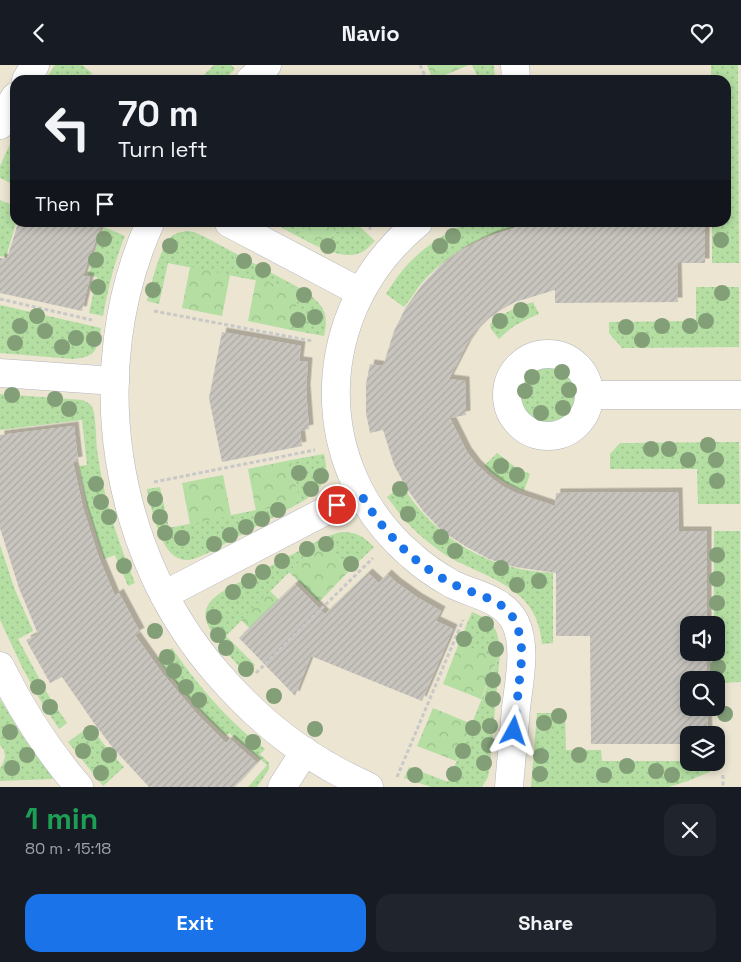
<!DOCTYPE html>
<html lang="en">
<head>
<meta charset="utf-8">
<style>
	:root { --surface:#171b24; --page:#20242c; --text:#f1f3f6; --muted:#9ea1a6; --accent:#1a73e8 }
	body { margin:0; font-family:"Space Grotesk",sans-serif; background:var(--page); color:var(--text); height:100vh; display:flex; flex-direction:column; font-size:19px; white-space:nowrap }
	* { box-sizing:border-box; margin:0 }
	p { font-size:16px; color:var(--muted) }
	.icon { flex:none; width:28px; height:28px; fill:none; stroke:currentColor; stroke-width:2; stroke-linecap:round; stroke-linejoin:round }
	.map { position:relative; height:722px; overflow:hidden }
	.sheet { display:flex; flex-direction:column; background:var(--surface); flex:1 }
	.sheet>* { flex:none }
	.banner { position:absolute; left:10px; top:10px; width:721px; height:152px; border-radius:15px; box-shadow:0 2px 8px #0003; background:#171b24; color:var(--text); overflow:hidden }
	.buttons { position:absolute; left:680px; top:551px; display:grid; gap:10px }
	.buttons a { display:grid; place-items:center; width:45px; height:45px; border-radius:10px; background:var(--surface); box-shadow:0 2px 8px #0003; font-size:25px }
	.pin { position:absolute; display:grid; place-items:center; width:42px; height:42px; color:#fff; margin:-21px; border:2px solid #fff; border-radius:50%; box-shadow:0 1px 5px #0007 }
	.me { position:absolute; width:55px; margin:-28px; rotate:5deg; stroke-linejoin:round; filter:drop-shadow(0 0 4px #0008) }
	.turn { display:flex; align-items:center; gap:18px; height:105px; padding:0 25px; font-size:22px }
	.turn .icon { width:65px; height:65px; stroke-width:2.5 }
	.turn b { display:block; font-size:35px; line-height:42px }
	.then { display:flex; align-items:center; height:48px; padding:0 25px; background:#0003; gap:10px; font-size:19px }
	.round { display:grid; place-items:center; flex:none; width:52px; height:52px; border-radius:15px; background:var(--page) }
	.head { display:flex; align-items:center; justify-content:space-between; height:85px; padding:0 25px }
	h1 { font-size:30px; font-weight:800; line-height:38px; color:#1e9e55 }
	.action { display:flex; gap:10px; margin-top:auto; padding:10px 25px }
	.action a { flex:1; height:58px; border-radius:15px; background:var(--accent); color:#fff; font-size:20px; font-weight:800; line-height:58px; text-align:center }
	.action a+a { background:var(--page); color:var(--text) }
	header { display:flex; justify-content:space-between; align-items:center; height:65px; padding:0 25px; background:var(--surface); font-size:22px; font-weight:800 }
	.map>svg:first-child { display:block }
	.education { fill:#ece5d2; fill-rule:evenodd }
	.grass { fill:url(#grass-dots) }
	.park { fill:url(#park-crowns) }
	.building { fill:url(#building-hatch); filter:url(#shadow) }
	.lines { fill:none; stroke-linecap:round; stroke-linejoin:round }
	.minor-casing { stroke:#b4b6be; stroke-width:29 }
	.path { stroke:#c8c8c8; stroke-width:3; stroke-dasharray:4 2.5; stroke-linecap:butt }
	.minor { stroke:#fff; stroke-width:28 }
	.tree { fill:#839f78 }
	.route { stroke:#1a73e8; stroke-width:9; stroke-dasharray:0 16.2 }
</style>
</head>
<body>
<header><svg class="icon" aria-label="back" viewBox="0 0 24 24"><path d="M15 5l-7 7 7 7"/></svg>Navio<svg class="icon" aria-label="heart" viewBox="0 0 24 24"><path d="M12 20l-8-8c-3-5 5-10 8-4 3-6 11-1 8 4z"/></svg></header>
<div class="map">
<svg width="741" height="722" viewBox="0 0 741 722">
	<defs>
		<pattern id="grass-dots" width="8" height="8" patternUnits="userSpaceOnUse" patternTransform="scale(1.25)"><rect width="8" height="8" fill="#b4dea2"/><path d="M2 2h.1M6 6h.1" fill="none" stroke="#9bbf8c" stroke-width="1.8" stroke-linecap="round"/></pattern>
		<pattern id="park-crowns" width="20" height="18" patternUnits="userSpaceOnUse" patternTransform="scale(1.25)"><rect width="20" height="18" fill="#b4dea2"/><path d="M2 6a3 3 0 1 1 6 0M12 15a3 3 0 1 1 6 0" fill="none" stroke="#9bbf8c"/></pattern>
		<pattern id="building-hatch" width="6" height="6" patternUnits="userSpaceOnUse" patternTransform="scale(1.25)"><rect width="6" height="6" fill="#c8c5bf"/><path d="M-1 1l2-2M0 6l6-6M5 7l2-2" fill="none" stroke="#aca9a4"/></pattern>
		<filter id="shadow"><feDropShadow dx="4.5" dy="-4.5" stdDeviation="0" flood-color="#0004"/></filter>
	</defs>
	<rect width="100%" height="100%" fill="#ede8e0"/>
	<!-- education -->
	<path class="education" d="M 0,0 L 741,0 L 741,722 L 0,722 ZM 15,15 L 726,15 L 726,158 L 15,158 ZM 689,560 L 716,560 L 716,588 L 689,588 ZM 689,615 L 716,615 L 716,642 L 689,642 ZM 689,670 L 716,670 L 716,698 L 689,698 Z"/>
	<!-- grass -->
	<g class="grass">
		<path d="M 55,0 L 82,0 L 92,8 L 87,15 L 45,15 Z"/>
		<path d="M 214,0 L 231,0 L 235,4 L 224,15 L 199,15 Z"/>
		<path d="M 472,0 L 494,0 L 495,15 L 479,15 Z"/>
		<path d="M 711,0 L 738,0 L 739,198 L 712,198 L 712,158 L 726,158 L 726,15 L 711,15 Z"/>
		<path d="M 15,68 L 15,120 L 0,113 L 0,101 Z"/>
		<path d="M 0,135 L 15,141 L 15,158 L 16,158 L 6,192 L 0,191 Z"/>
		<path d="M 273,158 L 297,158 L 321,182 L 345,158 L 356,158 L 375,176 C 370,180 366,186 360,188 C 337,198 294,168 273,158 Z"/>
		<path d="M 466,158 L 544,158 C 497,160 450,184 420,220 C 415,227 410,235 404,242 L 386,229 C 391,221 396,213 402,206 C 419,185 442,170 466,158 Z"/>
		<path d="M 104,162 L 125,171 C 114,197 108,224 103,251 L 89,248 L 97,212 L 88,210 L 94,189 Z"/>
		<path d="M 187,166 L 194,167 L 205,172 L 305,226 C 324,241 329,247 324,271 L 291,265 L 299,224 L 168,198 L 159,239 L 147,236 C 151,221 160,180 172,171 C 177,167 182,167 187,166 Z"/>
		<path d="M 696,222 L 739,222 L 739,282 L 622,283 L 609,268 L 609,257 L 696,256 Z"/>
		<path d="M 533,237 L 539,249 C 522,256 512,261 499,274 L 491,264 L 490,259 C 504,248 515,242 533,237 Z"/>
		<path d="M 0,240 L 101,263 C 97,285 97,292 73,294 L 0,288 Z"/>
		<circle cx="548" cy="329" r="28"/>
		<path d="M 0,329 L 83,335 C 86,337 90,338 92,342 C 96,350 96,374 97,384 C 103,432 117,474 135,518 L 128,521 L 115,490 L 104,494 L 87,441 L 79,401 L 87,400 L 82,355 L 0,365 Z"/>
		<path d="M 739,377 L 740,439 L 698,439 L 697,404 L 610,404 L 610,389 L 620,378 Z"/>
		<path d="M 497,388 L 515,402 L 530,409 L 524,426 C 509,420 496,413 484,401 Z"/>
		<path d="M 324,389 C 330,414 324,420 305,435 L 206,489 C 200,491 194,495 187,495 C 181,495 174,492 170,487 C 159,476 150,440 147,424 L 160,422 L 169,463 L 299,436 L 291,395 Z"/>
		<path d="M 402,421 C 409,430 415,440 423,448 C 457,486 502,506 553,508 L 553,578 L 542,579 C 538,531 505,519 467,501 C 461,498 453,495 447,491 C 431,480 416,468 403,453 C 398,447 393,439 387,432 Z"/>
		<path d="M 714,466 L 740,466 L 741,617 L 716,618 L 716,615 L 714,615 L 714,588 L 716,588 L 716,560 L 714,560 Z"/>
		<path d="M 341,467 C 357,467 363,471 374,482 L 350,505 L 320,476 L 226,571 L 255,600 L 246,609 C 235,596 200,563 206,545 C 209,535 217,530 225,525 L 325,472 Z"/>
		<path d="M 0,480 L 15,525 L 33,566 L 18,574 L 47,628 L 67,658 L 59,664 L 39,633 L 23,604 L 0,555 Z"/>
		<path d="M 472,547 C 495,557 498,563 500,588 L 490,700 L 488,712 L 482,722 L 431,722 L 404,713 L 409,702 L 448,717 L 498,594 L 459,578 Z"/>
		<path d="M 172,583 C 198,621 228,656 265,684 L 260,689 L 269,698 L 269,704 L 257,722 L 248,722 L 267,700 L 229,668 L 226,671 C 200,648 177,621 157,593 Z"/>
		<path d="M 0,634 L 25,675 L 52,711 L 52,714 L 0,716 L 0,703 L 3,698 L 5,692 L 4,685 L 0,680 Z"/>
		<path d="M 537,648 L 565,648 L 566,685 L 601,685 L 602,696 L 689,696 L 689,698 L 716,698 L 716,696 L 723,696 L 723,701 L 688,716 L 669,722 L 531,722 Z"/>
		<path d="M 90,661 L 109,686 L 124,702 L 103,721 L 68,677 Z"/>
	</g>
	<!-- park -->
	<g class="park">
		<path d="M 427,0 L 469,0 L 433,15 Z"/>
		<path d="M 297,158 L 345,158 L 321,182 Z"/>
		<path d="M 190,202 L 230,210 L 222,251 L 182,243 Z"/>
		<path d="M 256,215 L 300,224 L 291,265 L 248,256 Z"/>
		<path d="M 291,395 L 299,436 L 256,446 L 248,404 Z"/>
		<path d="M 223,410 L 231,451 L 190,459 L 182,418 Z"/>
		<path d="M 320,476 L 350,505 L 319,537 L 289,507 Z"/>
		<path d="M 270,526 L 300,555 L 271,584 L 241,555 Z"/>
		<path d="M 459,578 L 498,593 L 481,634 L 443,619 Z"/>
		<path d="M 433,643 L 472,659 L 456,696 L 417,681 Z"/>
	</g>
	<!-- building -->
	<g class="building">
		<path d="M 18,158 L 102,158 L 83,211 L 90,212 L 82,246 L 0,228 L 0,193 L 7,194 Z"/>
		<path d="M 552,158 L 705,158 L 705,198 L 677,198 L 678,237 L 555,238 L 555,225 L 515,237 L 501,245 L 488,254 L 476,266 L 467,279 L 449,314 L 465,316 L 466,350 L 450,353 L 467,387 L 477,400 L 489,411 L 502,421 L 516,428 L 555,441 L 556,428 L 678,427 L 679,466 L 707,466 L 707,560 L 689,560 L 689,588 L 707,588 L 707,615 L 689,615 L 689,642 L 707,642 L 708,670 L 689,670 L 689,679 L 591,679 L 590,571 L 556,571 L 556,508 L 515,502 L 489,494 L 465,481 L 442,466 L 423,446 L 407,424 L 394,400 L 383,365 L 370,368 L 366,348 L 366,319 L 370,299 L 383,301 L 394,266 L 406,242 L 422,220 L 441,200 L 464,184 L 488,172 L 514,163 Z"/>
		<path d="M 222,267 L 301,281 L 299,296 L 308,297 L 306,324 L 309,364 L 300,366 L 302,381 L 222,397 L 209,333 Z"/>
		<path d="M 74,361 L 78,396 L 73,397 L 83,443 L 99,493 L 115,531 L 119,528 L 140,567 L 135,570 L 162,608 L 196,648 L 226,678 L 230,674 L 257,698 L 235,722 L 149,722 L 113,683 L 94,658 L 62,612 L 50,618 L 26,575 L 38,569 L 19,523 L 0,463 L 0,370 Z"/>
		<path d="M 368,508 L 379,518 L 387,509 L 397,518 L 418,533 L 441,546 L 436,556 L 453,564 L 422,636 L 311,591 L 295,631 L 239,573 L 295,519 L 325,549 Z"/>
	</g>
	<g class="lines">
		<!-- minor casing -->
		<g class="minor-casing">
			<g id="minor">
				<path d="M 515,0 L 516,15"/>
				<path d="M 26,15 L 35,0"/>
				<path d="M 250,15 L 267,0"/>
				<path d="M 0,60 L 8,43 L 15,32"/>
				<path d="M 150,158 C 84,305 112,488 218,609 C 249,645 287,678 328,701 C 341,709 355,715 369,722"/>
				<path d="M 229,158 L 360,227"/>
				<path d="M 418,158 C 312,244 307,402 412,491 C 424,502 438,511 452,519 C 474,530 503,533 515,557 C 527,581 519,617 516,643 C 514,669 511,696 509,722"/>
				<circle cx="548" cy="330" r="41"/>
				<path d="M 0,308 L 115,316"/>
				<path d="M 590,330 L 741,330"/>
				<path d="M 164,530 L 360,428"/>
				<path d="M 0,601 C 21,644 48,686 79,722"/>
				<path d="M 282,722 L 305,686"/>
			</g>
		</g>
		<!-- path -->
		<g class="path">
			<path d="M 420,0 L 427,15"/>
			<path d="M 185,158 L 187,159 L 188,158"/>
			<path d="M 364,158 L 371,164"/>
			<path d="M 0,234 L 92,255"/>
			<path d="M 154,246 L 312,276"/>
			<path d="M 154,417 L 315,385"/>
			<path d="M 256,608 L 373,493"/>
			<path d="M 723,710 L 723,722"/>
			<path d="M 397,712 L 463,555"/>
		</g>
		<!-- minor -->
		<use href="#minor" class="minor"/>
	</g>
	<!-- trees -->
	<g class="tree">
		<circle cx="453" cy="171" r="8"/>
		<circle cx="104" cy="174" r="8"/>
		<circle cx="721" cy="175" r="8"/>
		<circle cx="170" cy="181" r="8"/>
		<circle cx="328" cy="181" r="8"/>
		<circle cx="440" cy="181" r="8"/>
		<circle cx="96" cy="195" r="8"/>
		<circle cx="244" cy="196" r="8"/>
		<circle cx="263" cy="205" r="8"/>
		<circle cx="98" cy="222" r="8"/>
		<circle cx="153" cy="225" r="8"/>
		<circle cx="722" cy="228" r="8"/>
		<circle cx="304" cy="230" r="8"/>
		<circle cx="521" cy="245" r="8"/>
		<circle cx="37" cy="251" r="8"/>
		<circle cx="315" cy="252" r="8"/>
		<circle cx="298" cy="255" r="8"/>
		<circle cx="500" cy="256" r="8"/>
		<circle cx="706" cy="256" r="8"/>
		<circle cx="20" cy="261" r="8"/>
		<circle cx="662" cy="261" r="8"/>
		<circle cx="690" cy="261" r="8"/>
		<circle cx="626" cy="262" r="8"/>
		<circle cx="45" cy="266" r="8"/>
		<circle cx="76" cy="273" r="8"/>
		<circle cx="94" cy="274" r="8"/>
		<circle cx="642" cy="275" r="8"/>
		<circle cx="15" cy="278" r="8"/>
		<circle cx="62" cy="282" r="8"/>
		<circle cx="562" cy="307" r="8"/>
		<circle cx="532" cy="312" r="8"/>
		<circle cx="569" cy="325" r="8"/>
		<circle cx="525" cy="326" r="8"/>
		<circle cx="12" cy="330" r="8"/>
		<circle cx="55" cy="334" r="8"/>
		<circle cx="563" cy="343" r="8"/>
		<circle cx="69" cy="344" r="8"/>
		<circle cx="541" cy="348" r="8"/>
		<circle cx="708" cy="380" r="8"/>
		<circle cx="651" cy="384" r="8"/>
		<circle cx="669" cy="384" r="8"/>
		<circle cx="688" cy="395" r="8"/>
		<circle cx="716" cy="395" r="8"/>
		<circle cx="501" cy="401" r="8"/>
		<circle cx="299" cy="408" r="8"/>
		<circle cx="517" cy="410" r="8"/>
		<circle cx="321" cy="411" r="8"/>
		<circle cx="717" cy="416" r="8"/>
		<circle cx="96" cy="419" r="8"/>
		<circle cx="311" cy="424" r="8"/>
		<circle cx="400" cy="424" r="8"/>
		<circle cx="155" cy="434" r="8"/>
		<circle cx="101" cy="437" r="8"/>
		<circle cx="278" cy="445" r="8"/>
		<circle cx="408" cy="449" r="8"/>
		<circle cx="109" cy="452" r="8"/>
		<circle cx="160" cy="452" r="8"/>
		<circle cx="262" cy="454" r="8"/>
		<circle cx="246" cy="462" r="8"/>
		<circle cx="165" cy="468" r="8"/>
		<circle cx="230" cy="470" r="8"/>
		<circle cx="441" cy="472" r="8"/>
		<circle cx="182" cy="473" r="8"/>
		<circle cx="214" cy="479" r="8"/>
		<circle cx="326" cy="479" r="8"/>
		<circle cx="307" cy="484" r="8"/>
		<circle cx="455" cy="486" r="8"/>
		<circle cx="717" cy="490" r="8"/>
		<circle cx="282" cy="496" r="8"/>
		<circle cx="351" cy="499" r="8"/>
		<circle cx="124" cy="501" r="8"/>
		<circle cx="501" cy="503" r="8"/>
		<circle cx="263" cy="507" r="8"/>
		<circle cx="717" cy="514" r="8"/>
		<circle cx="249" cy="516" r="8"/>
		<circle cx="539" cy="516" r="8"/>
		<circle cx="517" cy="520" r="8"/>
		<circle cx="233" cy="527" r="8"/>
		<circle cx="717" cy="538" r="8"/>
		<circle cx="214" cy="552" r="8"/>
		<circle cx="486" cy="559" r="8"/>
		<circle cx="155" cy="566" r="8"/>
		<circle cx="218" cy="570" r="8"/>
		<circle cx="464" cy="574" r="8"/>
		<circle cx="226" cy="583" r="8"/>
		<circle cx="496" cy="584" r="8"/>
		<circle cx="167" cy="592" r="8"/>
		<circle cx="718" cy="602" r="8"/>
		<circle cx="246" cy="604" r="8"/>
		<circle cx="174" cy="606" r="8"/>
		<circle cx="493" cy="615" r="8"/>
		<circle cx="38" cy="622" r="8"/>
		<circle cx="186" cy="622" r="8"/>
		<circle cx="274" cy="631" r="8"/>
		<circle cx="493" cy="634" r="8"/>
		<circle cx="199" cy="635" r="8"/>
		<circle cx="50" cy="642" r="8"/>
		<circle cx="725" cy="649" r="8"/>
		<circle cx="559" cy="651" r="8"/>
		<circle cx="544" cy="658" r="8"/>
		<circle cx="490" cy="661" r="8"/>
		<circle cx="473" cy="663" r="8"/>
		<circle cx="315" cy="664" r="8"/>
		<circle cx="10" cy="667" r="8"/>
		<circle cx="91" cy="668" r="8"/>
		<circle cx="253" cy="677" r="8"/>
		<circle cx="489" cy="680" r="8"/>
		<circle cx="83" cy="686" r="8"/>
		<circle cx="463" cy="686" r="8"/>
		<circle cx="27" cy="690" r="8"/>
		<circle cx="109" cy="690" r="8"/>
		<circle cx="579" cy="690" r="8"/>
		<circle cx="541" cy="691" r="8"/>
		<circle cx="484" cy="698" r="8"/>
		<circle cx="627" cy="701" r="8"/>
		<circle cx="12" cy="703" r="8"/>
		<circle cx="656" cy="706" r="8"/>
		<circle cx="101" cy="708" r="8"/>
		<circle cx="454" cy="709" r="8"/>
		<circle cx="540" cy="709" r="8"/>
		<circle cx="415" cy="710" r="8"/>
		<circle cx="604" cy="710" r="8"/>
		<circle cx="672" cy="710" r="8"/>
	</g>
	<g class="lines">
		<!-- route -->
		<path class="route" d="M 337,440 L 360,428 C 383,467 414,500 455,520 C 471,528 493,532 507,545 C 519,557 521,574 522,591 L 514,666"/>
	</g>
</svg>
<div class="buttons">
<a><svg class="icon" aria-label="sound" viewBox="0 0 24 24"><path d="M4 9h4l5-4v14l-5-4H4zM17 9q2 3 0 6"/></svg></a>
<a><svg class="icon" aria-label="search" viewBox="0 0 24 24"><circle cx="10" cy="10" r="6"/><path d="M15 15l6 6"/></svg></a>
<a><svg class="icon" aria-label="layers" viewBox="0 0 24 24"><path d="M12 4l9 5-9 5-9-5zM3 14l9 5 9-5"/></svg></a>
</div>
<div class="pin" style="left:337px;top:440px;background:#d93025"><svg class="icon" aria-label="arrive" viewBox="0 0 24 24"><path d="M6 21V4h12l-3 4 3 4H6"/></svg></div>
<svg class="me" style="left:514px;top:666px" viewBox="-20 -20 40 40"><path d="M0-17L14 15 0 8-14 15z" fill="#1a73e8" stroke="#fff" stroke-width="4"/></svg>
<div class="banner">
<div class="turn"><svg class="icon" aria-label="left" viewBox="0 0 24 24"><path d="M17 20v-9H6M10 6l-5 5 5 5"/></svg><div><b>70 m</b>Turn left</div></div>
<div class="then">Then<svg class="icon" aria-label="arrive" viewBox="0 0 24 24"><path d="M6 21V4h12l-3 4 3 4H6"/></svg></div>
</div>
</div>
<section class="sheet">
<div class="head"><div><h1>1 min</h1><p>80 m · 15:18</p></div><a class="round"><svg class="icon" aria-label="close" viewBox="0 0 24 24"><path d="M6 6l12 12M18 6L6 18"/></svg></a></div>
<div class="action"><a>Exit</a><a>Share</a></div>
</section>
</body>
</html>
